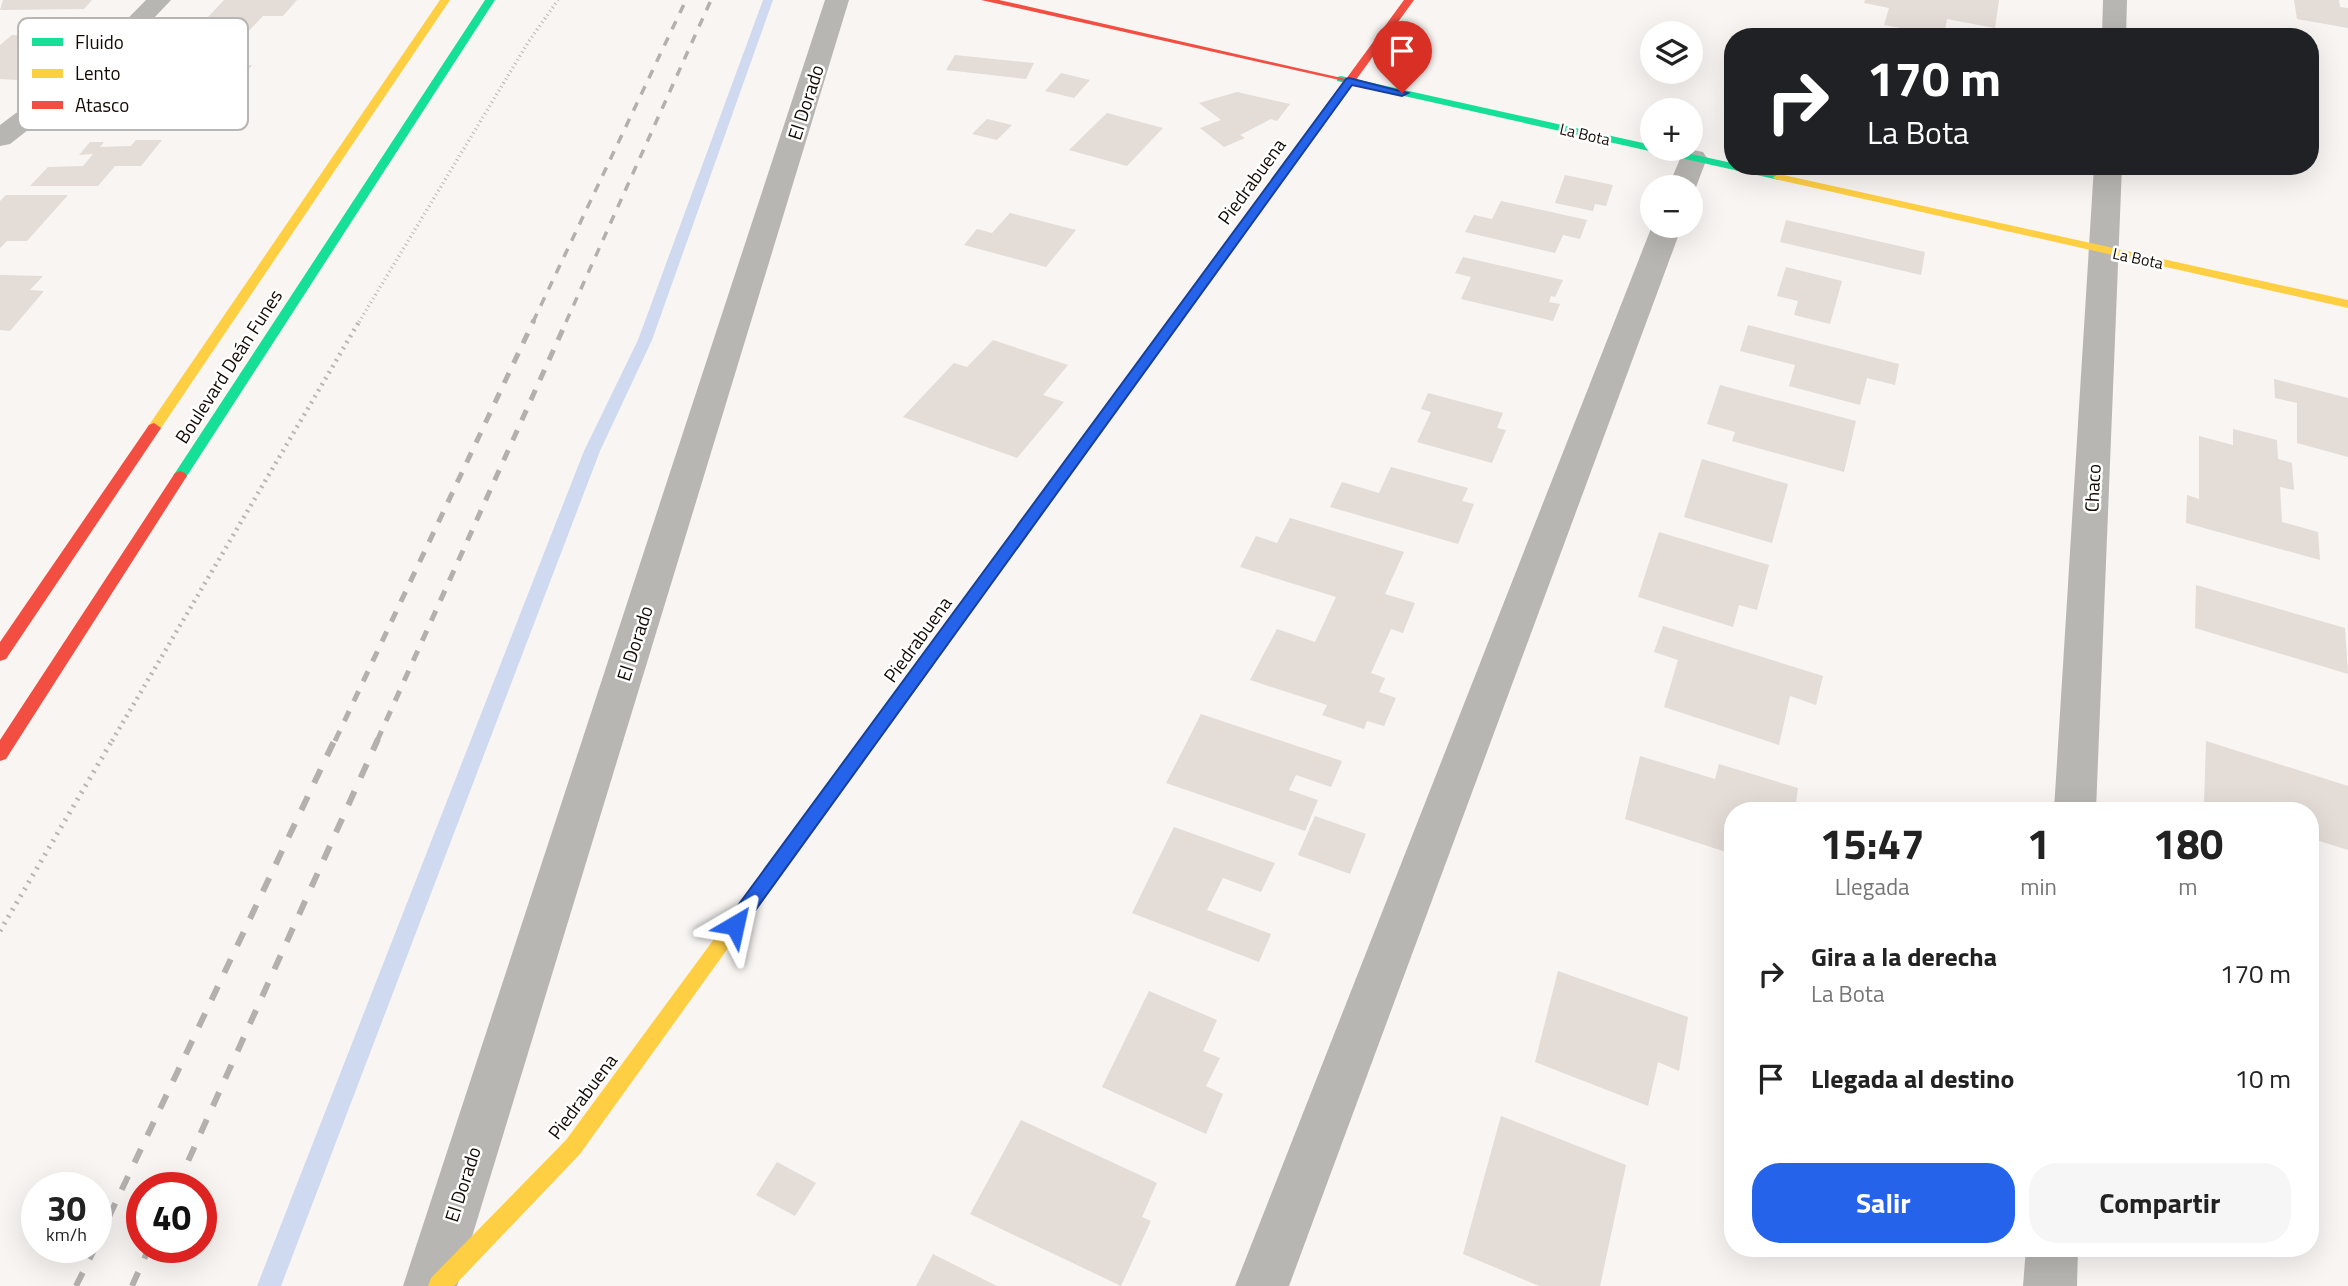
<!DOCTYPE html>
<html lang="es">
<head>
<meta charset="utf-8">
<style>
	:root { --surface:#fff; --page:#f6f6f6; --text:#222; --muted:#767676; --accent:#2563eb }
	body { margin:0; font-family:"Titillium Web",sans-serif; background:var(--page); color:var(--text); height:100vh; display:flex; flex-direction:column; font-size:26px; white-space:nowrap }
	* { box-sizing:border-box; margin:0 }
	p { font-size:23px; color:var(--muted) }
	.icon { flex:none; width:38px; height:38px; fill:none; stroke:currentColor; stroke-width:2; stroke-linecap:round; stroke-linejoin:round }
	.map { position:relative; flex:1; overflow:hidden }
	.panel { position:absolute; left:1724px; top:802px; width:595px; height:455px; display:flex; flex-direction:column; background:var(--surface); border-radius:28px; box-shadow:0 7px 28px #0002 }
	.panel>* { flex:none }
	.top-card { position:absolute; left:1724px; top:28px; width:595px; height:147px; border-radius:28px; box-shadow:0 7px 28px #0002; background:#202124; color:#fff; overflow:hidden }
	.tools { position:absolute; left:1640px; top:21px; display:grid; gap:14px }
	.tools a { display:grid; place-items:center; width:63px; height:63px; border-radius:50%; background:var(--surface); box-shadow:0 7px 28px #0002; font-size:35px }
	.speed { position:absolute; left:21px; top:1172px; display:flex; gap:14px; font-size:35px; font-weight:700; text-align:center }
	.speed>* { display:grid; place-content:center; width:91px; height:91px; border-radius:50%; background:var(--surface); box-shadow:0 7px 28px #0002; line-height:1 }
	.speed small { font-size:18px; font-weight:400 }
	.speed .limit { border:10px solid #d22; background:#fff; color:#111 }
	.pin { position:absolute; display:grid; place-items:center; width:60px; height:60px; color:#fff; margin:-72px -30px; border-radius:50% 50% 50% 0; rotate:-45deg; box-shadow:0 0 7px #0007 }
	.pin .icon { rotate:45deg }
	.me { position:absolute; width:77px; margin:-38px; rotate:36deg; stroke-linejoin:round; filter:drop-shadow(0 0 5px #0008) }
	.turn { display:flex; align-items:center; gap:24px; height:147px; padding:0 28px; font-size:32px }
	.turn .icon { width:91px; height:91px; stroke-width:2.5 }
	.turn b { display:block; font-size:49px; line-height:60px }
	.eta { display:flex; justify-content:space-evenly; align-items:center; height:119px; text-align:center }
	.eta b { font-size:42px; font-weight:700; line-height:49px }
	.primary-button { display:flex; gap:14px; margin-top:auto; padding:14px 28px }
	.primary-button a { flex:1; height:80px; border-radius:28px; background:var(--accent); color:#fff; font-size:28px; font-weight:700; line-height:80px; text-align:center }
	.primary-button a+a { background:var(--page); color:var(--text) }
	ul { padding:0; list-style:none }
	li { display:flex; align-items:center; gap:21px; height:105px; padding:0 28px }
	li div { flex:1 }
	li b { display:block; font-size:26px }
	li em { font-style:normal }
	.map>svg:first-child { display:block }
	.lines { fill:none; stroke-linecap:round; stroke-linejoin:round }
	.stream { fill:#cfdaf0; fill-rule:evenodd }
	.building { fill:#e3dcd7 }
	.path-far2 { stroke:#b9b7b4; stroke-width:3.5; stroke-dasharray:1 3.5; stroke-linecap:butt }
	.path-far1 { stroke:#b9b7b4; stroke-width:4.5; stroke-dasharray:2 5; stroke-linecap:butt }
	.path { stroke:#b9b7b4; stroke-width:5; stroke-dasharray:2 6; stroke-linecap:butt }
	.street { fill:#b8b6b2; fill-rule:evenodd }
	.fast { fill:#16e098; fill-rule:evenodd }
	.slow { fill:#ffcf43; fill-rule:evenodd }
	.jam { fill:#f24e42; fill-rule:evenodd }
	.rail-far2 { stroke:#b3b0ad; stroke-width:3.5; stroke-dasharray:9 9; stroke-linecap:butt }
	.rail-far1 { stroke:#b3b0ad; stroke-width:5; stroke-dasharray:11 11; stroke-linecap:butt }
	.rail { stroke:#b3b0ad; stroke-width:6; stroke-dasharray:15 15; stroke-linecap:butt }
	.route { fill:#2563eb; stroke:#184099; stroke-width:2 }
	.labels { text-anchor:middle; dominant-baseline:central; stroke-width:5; stroke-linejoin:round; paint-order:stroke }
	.far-street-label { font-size:16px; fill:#140a04; stroke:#fff }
	.street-label { font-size:19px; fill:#140a04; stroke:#fff }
	.key { fill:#fff; stroke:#b8b6b4; stroke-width:2 }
	.key-label { font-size:19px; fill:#140a04 }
</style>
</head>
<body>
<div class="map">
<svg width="2348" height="1286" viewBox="0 0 2348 1286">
	<rect width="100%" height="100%" fill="#f8f5f3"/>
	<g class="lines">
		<!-- stream -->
		<path class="stream" d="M 763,0 L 773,0 L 652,340 L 600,451 L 281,1286 L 257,1286 L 584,451 L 638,340 Z"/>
	</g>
	<!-- building -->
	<g class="building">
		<path d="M 3,0 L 92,0 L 84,9 L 0,10 Z"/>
		<path d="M 224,0 L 297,0 L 283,16 L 263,16 L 245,35 L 191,35 Z"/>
		<path d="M 1865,0 L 1999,0 L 1995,28 L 1947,19 L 1944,36 L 1884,25 L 1889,8 L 1864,3 Z"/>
		<path d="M 2294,0 L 2339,0 L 2340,7 L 2348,8 L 2348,28 L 2297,19 Z"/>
		<path d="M 52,30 L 66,31 L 32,59 L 44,59 L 18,80 L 0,79 L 0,45 L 12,35 L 44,37 Z"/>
		<path d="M 955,55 L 1034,63 L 1026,79 L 946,70 Z"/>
		<path d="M 169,65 L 252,65 L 218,108 L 131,109 Z"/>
		<path d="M 1061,73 L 1090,80 L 1074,98 L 1045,91 Z"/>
		<path d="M 1237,92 L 1290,104 L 1277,121 L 1271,119 L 1240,135 L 1245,138 L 1224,147 L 1200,128 L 1221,120 L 1199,103 Z"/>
		<path d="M 1107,113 L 1163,128 L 1127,166 L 1069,150 Z"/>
		<path d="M 987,119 L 1012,125 L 997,140 L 972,134 Z"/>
		<path d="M 136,140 L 162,140 L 141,166 L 115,166 L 98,186 L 30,186 L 48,167 L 83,166 L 93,154 L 79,155 L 90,142 L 104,142 L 100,147 L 131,146 Z"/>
		<path d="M 1565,175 L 1613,185 L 1606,206 L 1595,204 L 1593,211 L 1555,203 Z"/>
		<path d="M 6,195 L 68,195 L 27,241 L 7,241 L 0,248 L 0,201 Z"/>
		<path d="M 1501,201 L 1587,220 L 1580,239 L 1563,235 L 1555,253 L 1465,232 L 1474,215 L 1492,219 Z"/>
		<path d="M 1010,213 L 1076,230 L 1046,267 L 964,245 L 977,229 L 992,233 Z"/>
		<path d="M 1786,220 L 1925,252 L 1921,275 L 1780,242 Z"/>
		<path d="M 1463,257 L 1563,280 L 1555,297 L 1551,296 L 1549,302 L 1560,304 L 1553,321 L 1461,299 L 1471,277 L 1455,273 Z"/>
		<path d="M 1786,267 L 1842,281 L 1830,324 L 1794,315 L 1798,301 L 1777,296 Z"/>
		<path d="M 0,275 L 43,276 L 30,290 L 44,291 L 10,331 L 0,330 Z"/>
		<path d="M 1748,325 L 1899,364 L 1895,385 L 1867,378 L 1860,405 L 1789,386 L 1795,365 L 1740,351 Z"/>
		<path d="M 993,340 L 1068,365 L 1043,395 L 1064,402 L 1017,458 L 903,417 L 954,363 L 967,367 Z"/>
		<path d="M 2274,379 L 2348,398 L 2348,457 L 2297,443 L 2297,403 L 2275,398 Z"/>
		<path d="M 1720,385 L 1856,421 L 1844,472 L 1732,441 L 1735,432 L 1707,424 Z"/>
		<path d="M 1428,393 L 1503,413 L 1497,428 L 1506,430 L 1492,463 L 1417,442 L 1431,412 L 1421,409 Z"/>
		<path d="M 2233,429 L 2277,440 L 2278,459 L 2292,463 L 2294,490 L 2280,487 L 2282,522 L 2318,532 L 2320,560 L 2186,523 L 2187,495 L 2199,499 L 2199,436 L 2233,445 Z"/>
		<path d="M 1702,459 L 1788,484 L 1772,543 L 1684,517 Z"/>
		<path d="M 1391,467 L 1468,488 L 1462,501 L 1474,504 L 1458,544 L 1330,507 L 1342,482 L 1379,493 Z"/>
		<path d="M 1290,518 L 1404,552 L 1385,594 L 1415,603 L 1403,633 L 1391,629 L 1371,673 L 1385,678 L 1379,692 L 1396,698 L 1384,726 L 1367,721 L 1364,729 L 1322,715 L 1327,705 L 1250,680 L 1277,629 L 1315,642 L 1336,597 L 1240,567 L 1256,536 L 1277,543 Z"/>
		<path d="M 1659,532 L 1769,565 L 1757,610 L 1739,605 L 1733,627 L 1638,597 Z"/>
		<path d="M 2196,585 L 2345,628 L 2348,674 L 2195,628 Z"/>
		<path d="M 1663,626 L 1823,676 L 1816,705 L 1790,696 L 1779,745 L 1664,707 L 1678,660 L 1654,652 Z"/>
		<path d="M 1201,714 L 1342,761 L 1331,787 L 1296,775 L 1289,790 L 1318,800 L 1305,831 L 1166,783 Z"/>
		<path d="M 2206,741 L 2348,786 L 2348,850 L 2310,838 L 2310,810 L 2226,810 L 2204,803 Z"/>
		<path d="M 1640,756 L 1715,779 L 1719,764 L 1798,788 L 1795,810 L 1732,810 L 1732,854 L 1625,819 Z"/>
		<path d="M 1315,816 L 1366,834 L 1350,874 L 1298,855 Z"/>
		<path d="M 1174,827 L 1275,863 L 1261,892 L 1223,878 L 1207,910 L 1271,934 L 1259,962 L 1132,913 Z"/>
		<path d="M 1558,971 L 1688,1017 L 1679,1071 L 1658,1062 L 1648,1106 L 1535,1062 Z"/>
		<path d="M 1149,991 L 1217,1020 L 1203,1051 L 1220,1058 L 1206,1086 L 1223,1094 L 1206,1134 L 1102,1087 Z"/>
		<path d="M 1501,1116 L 1626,1165 L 1600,1286 L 1539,1286 L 1463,1254 Z"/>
		<path d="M 1021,1120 L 1157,1183 L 1142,1217 L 1151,1221 L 1121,1286 L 970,1214 Z"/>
		<path d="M 777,1162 L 816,1183 L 795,1216 L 756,1195 Z"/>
		<path d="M 933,1254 L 997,1286 L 916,1286 Z"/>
	</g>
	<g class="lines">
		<!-- path-far2 -->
		<path class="path-far2" d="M 359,322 L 529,41 L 558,0"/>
		<!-- path-far1 -->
		<path class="path-far1" d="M 112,741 L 360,320"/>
		<!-- path -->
		<path class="path" d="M 0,931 L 113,739"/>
		<!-- street -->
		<g class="street">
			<path d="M 146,0 L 171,0 L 105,70 L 10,144 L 0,146 L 0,125 L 87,60 Z"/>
			<path d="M 825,0 L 849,0 L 457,1286 L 403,1286 Z"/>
			<path d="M 2103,0 L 2127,0 L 2126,37 L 2102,37 Z"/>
			<path d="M 1693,150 L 1703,152 L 1707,158 L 1696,187 L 1690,193 L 1690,187 L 1668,187 L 1683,152 Z"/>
			<path d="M 2094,166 L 2122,166 L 2096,810 L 2054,810 Z"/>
			<path d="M 1652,226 L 1682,226 L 1289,1286 L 1235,1286 Z"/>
			<path d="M 2026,1248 L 2078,1248 L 2077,1286 L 2023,1286 Z"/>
		</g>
		<!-- fast -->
		<g class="fast">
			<path d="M 485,0 L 495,0 L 185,479 L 175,479 L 173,476 L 175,473 Z"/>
			<path d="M 1341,76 L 1652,145 L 1652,149 L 1668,149 L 1732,163 L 1732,166 C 1748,166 1772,168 1785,177 L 1779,180 L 1337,81 L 1337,77 Z"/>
		</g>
		<!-- slow -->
		<g class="slow">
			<path d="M 440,0 L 450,0 L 159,431 L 149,431 L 147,428 L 149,425 Z"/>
			<path d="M 1779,174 L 2348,300 L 2348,308 L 1775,179 L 1773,177 Z"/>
			<path d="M 1258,203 L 1262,205 L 1262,209 L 935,663 L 923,663 L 921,659 L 923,655 L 1254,205 Z"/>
			<path d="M 776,860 L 782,863 L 785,868 L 782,873 L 580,1154 L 454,1286 L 428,1286 L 431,1278 L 566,1140 L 770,863 Z"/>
		</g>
		<!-- jam -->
		<g class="jam">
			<path d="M 981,0 L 999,0 L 1346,79 L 1404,0 L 1414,0 L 1262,209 L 1258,211 L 1252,207 L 1344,81 Z"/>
			<path d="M 154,423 L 161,428 L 159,431 L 6,659 L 0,661 L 0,642 L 149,425 Z"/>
			<path d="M 180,471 L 185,473 L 187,476 L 185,479 L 6,759 L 0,761 L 0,740 L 175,473 Z"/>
			<path d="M 929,653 L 935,655 L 937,659 L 935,663 L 782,873 L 776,876 L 770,873 L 767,868 L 770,863 L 923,655 Z"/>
		</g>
		<!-- rail-far2 -->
		<g class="rail-far2">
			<path d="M 533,322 L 686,0"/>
			<path d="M 566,322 L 711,0"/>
		</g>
		<!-- rail-far1 -->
		<g class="rail-far1">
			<path d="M 335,741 L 534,320"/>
			<path d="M 377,741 L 567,320"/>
		</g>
		<!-- rail -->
		<g class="rail">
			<path d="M 176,1188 L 378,739"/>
			<path d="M 96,1244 L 335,739"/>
			<path d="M 76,1286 L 95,1248"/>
			<path d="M 132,1286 L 149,1248"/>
		</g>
	</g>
	<!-- route -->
	<path class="route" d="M 1349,78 L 1408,93 L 1402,96 L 1352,85 L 741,930 L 735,933 L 728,930 L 725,925 L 728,919 L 1346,79 Z"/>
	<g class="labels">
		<!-- far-street labels -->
		<g class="far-street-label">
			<text transform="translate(1585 134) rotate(13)">La Bota</text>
			<text transform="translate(2138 258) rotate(12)">La Bota</text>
		</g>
		<!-- street labels -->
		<g class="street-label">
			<text transform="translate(805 102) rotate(-72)">El Dorado</text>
			<text transform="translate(1251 181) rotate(-54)">Piedrabuena</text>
			<text transform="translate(228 366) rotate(-57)">Boulevard Deán Funes</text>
			<text transform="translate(2092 488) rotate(-87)">Chaco</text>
			<text transform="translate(917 639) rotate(-54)">Piedrabuena</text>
			<text transform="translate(634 643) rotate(-72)">El Dorado</text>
			<text transform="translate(582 1096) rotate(-53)">Piedrabuena</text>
			<text transform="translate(462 1184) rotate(-72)">El Dorado</text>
		</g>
	</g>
	<!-- legend -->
	<rect x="18" y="18" width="230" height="112" rx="10" class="key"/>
	<rect x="32" y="38" width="31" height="8" fill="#16e098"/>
	<rect x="32" y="69" width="31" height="9" fill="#ffcf43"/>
	<rect x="32" y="101" width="31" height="8" fill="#f24e42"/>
	<g class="key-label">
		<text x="75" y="49">Fluido</text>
		<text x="75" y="80">Lento</text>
		<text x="75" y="112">Atasco</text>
	</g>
</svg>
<div class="tools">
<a><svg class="icon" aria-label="layers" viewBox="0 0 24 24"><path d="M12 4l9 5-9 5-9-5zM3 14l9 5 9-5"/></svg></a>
<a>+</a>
<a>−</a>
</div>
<div class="speed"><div>30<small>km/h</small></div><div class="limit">40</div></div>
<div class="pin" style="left:1402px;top:93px;background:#d93025"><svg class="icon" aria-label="arrive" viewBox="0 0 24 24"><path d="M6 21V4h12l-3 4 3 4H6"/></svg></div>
<svg class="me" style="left:735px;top:925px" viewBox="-20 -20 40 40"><path d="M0-17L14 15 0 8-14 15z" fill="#2563eb" stroke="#fff" stroke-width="4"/></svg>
<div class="top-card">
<div class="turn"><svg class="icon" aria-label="right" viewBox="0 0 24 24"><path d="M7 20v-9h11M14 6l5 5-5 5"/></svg><div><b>170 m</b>La Bota</div></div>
</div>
<section class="panel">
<div class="eta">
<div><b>15:47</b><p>Llegada</p></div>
<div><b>1</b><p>min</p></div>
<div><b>180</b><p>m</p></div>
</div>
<ul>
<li><svg class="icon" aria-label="right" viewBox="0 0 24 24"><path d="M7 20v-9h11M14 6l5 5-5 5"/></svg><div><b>Gira a la derecha</b><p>La Bota</p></div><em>170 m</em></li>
<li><svg class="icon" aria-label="arrive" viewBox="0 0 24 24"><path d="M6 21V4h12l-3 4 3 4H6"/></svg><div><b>Llegada al destino</b></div><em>10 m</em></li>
</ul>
<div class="primary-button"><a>Salir</a><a>Compartir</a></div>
</section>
</div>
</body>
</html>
